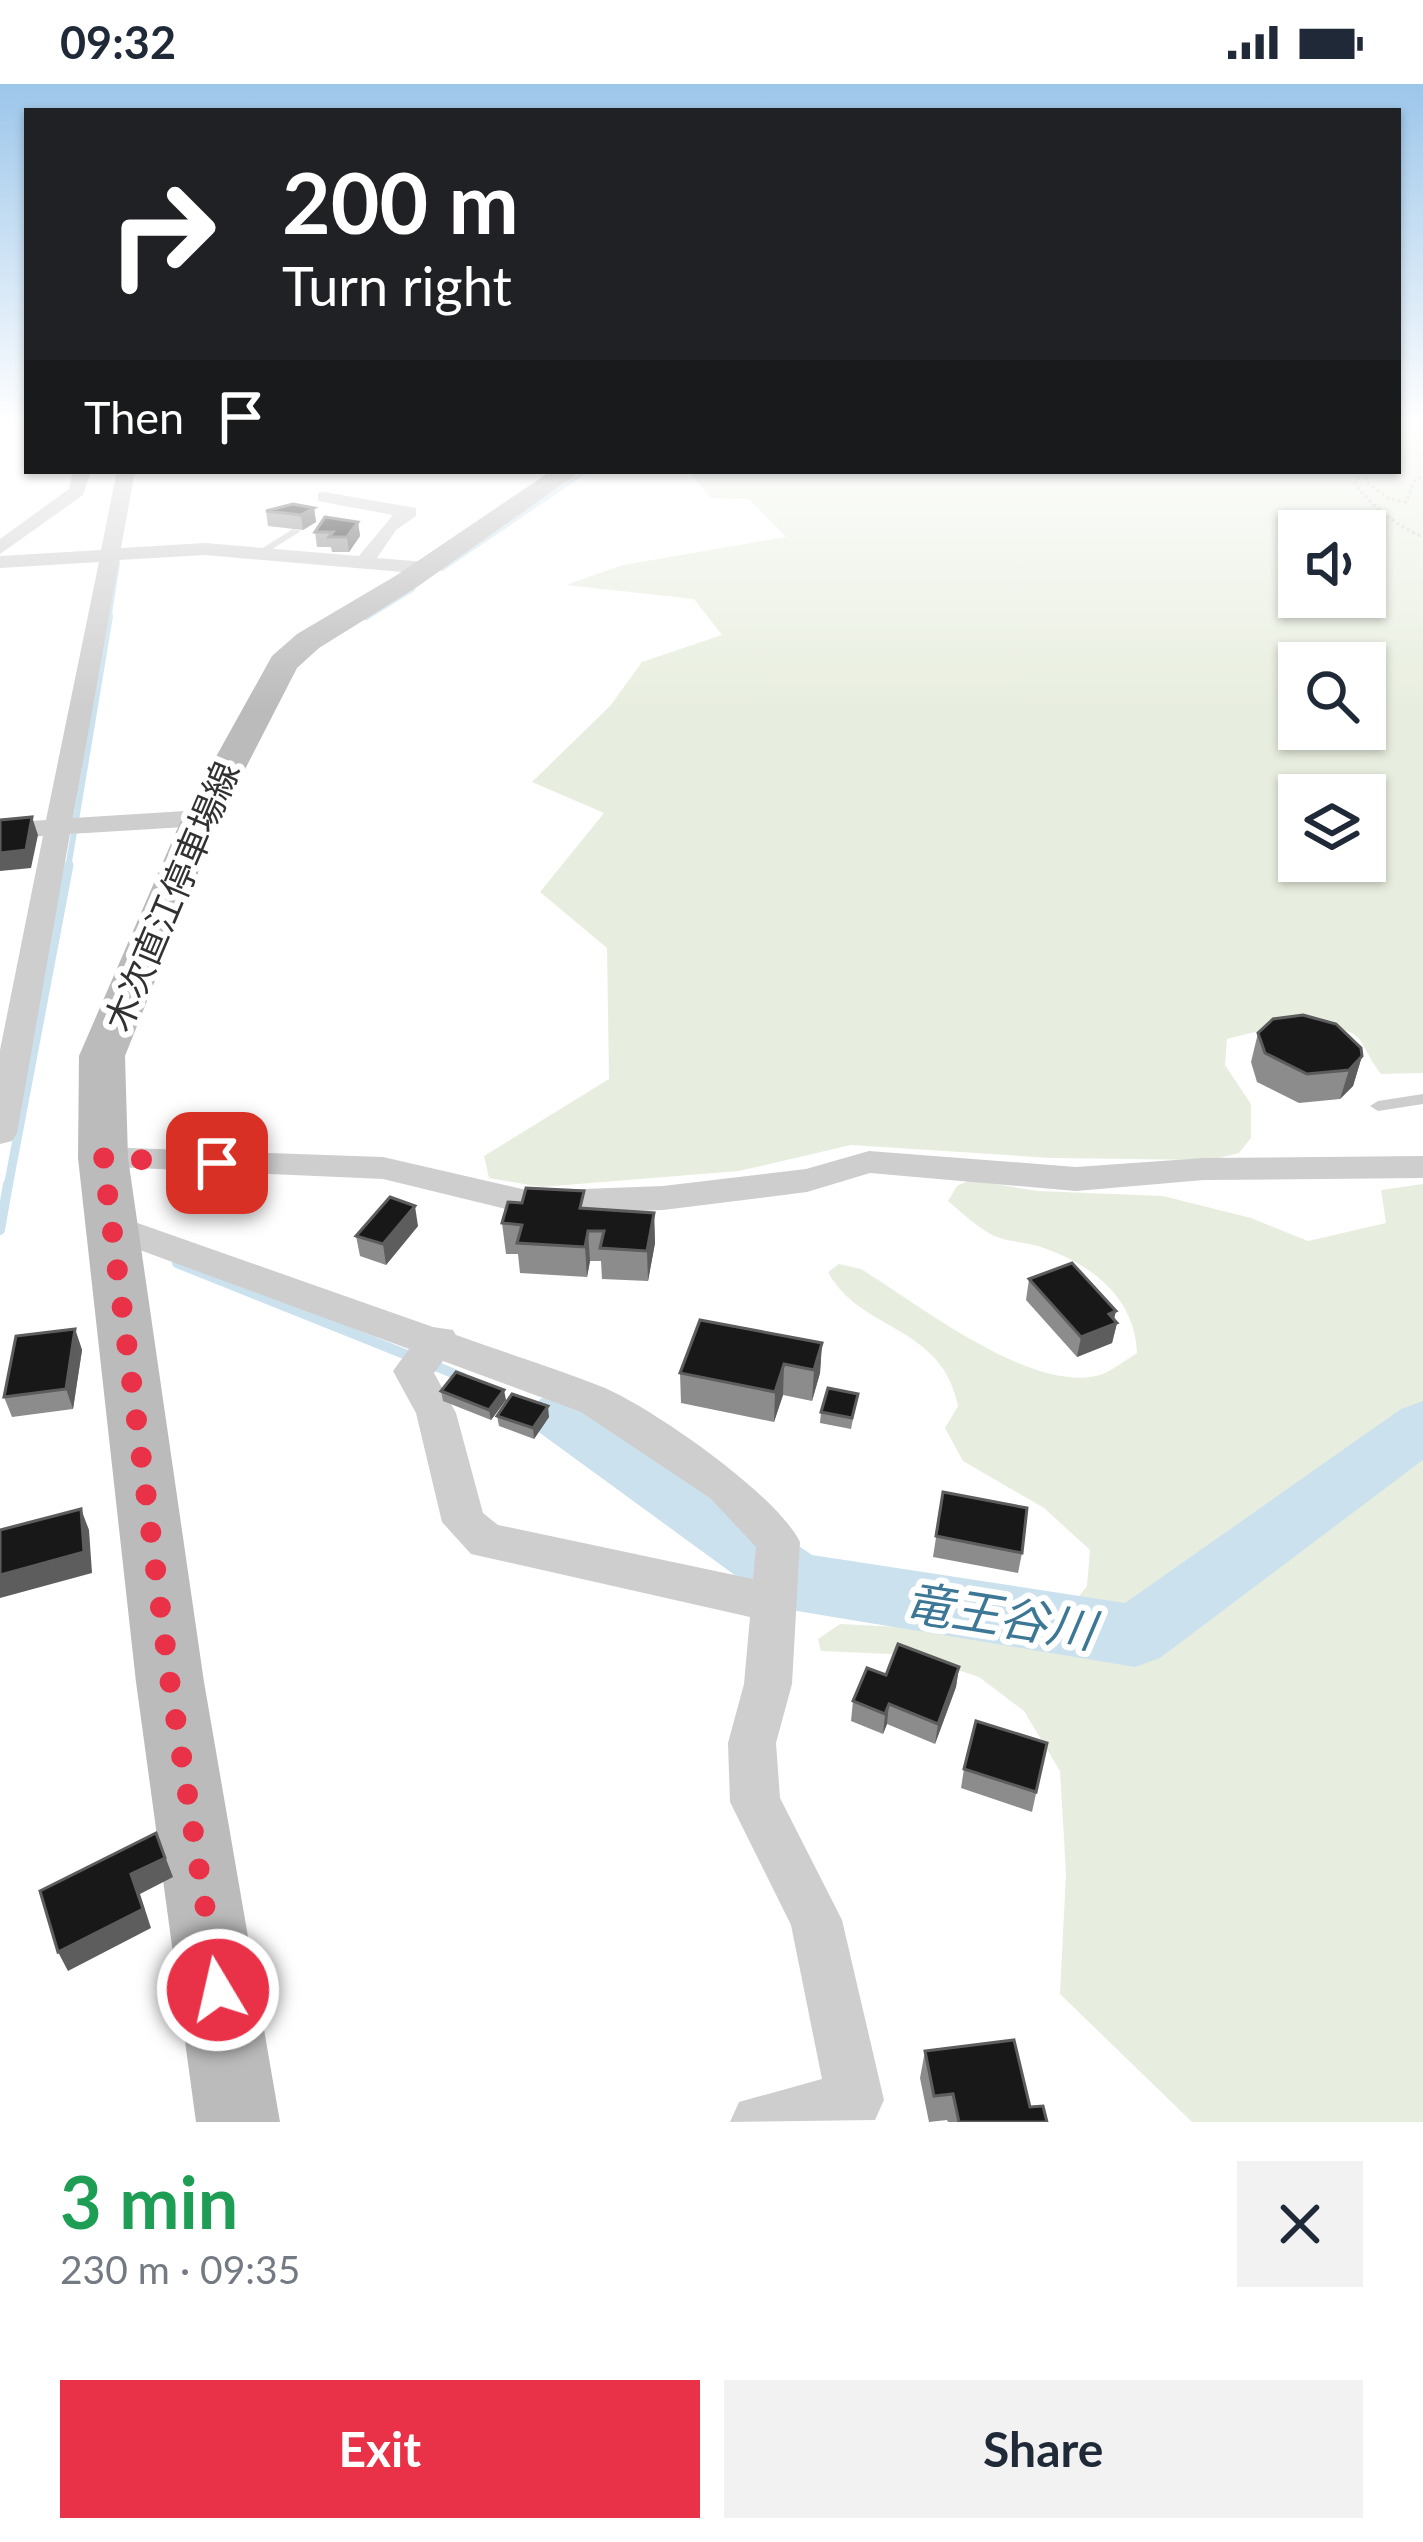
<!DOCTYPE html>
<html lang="en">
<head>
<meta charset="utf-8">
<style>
	:root { --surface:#fff; --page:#f2f2f3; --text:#1f2937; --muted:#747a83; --accent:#e93248 }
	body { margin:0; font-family:Lato,"Noto Sans JP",sans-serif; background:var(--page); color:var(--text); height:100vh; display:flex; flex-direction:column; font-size:45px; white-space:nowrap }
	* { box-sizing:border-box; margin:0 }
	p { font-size:39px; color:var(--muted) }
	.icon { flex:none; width:66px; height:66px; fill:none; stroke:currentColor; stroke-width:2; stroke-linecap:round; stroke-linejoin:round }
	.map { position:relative; height:2038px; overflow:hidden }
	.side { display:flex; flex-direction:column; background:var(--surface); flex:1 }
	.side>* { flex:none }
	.guide { position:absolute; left:24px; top:24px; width:1377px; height:366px; border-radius:0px; box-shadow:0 3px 9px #0004; background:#202124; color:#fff; overflow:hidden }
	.buttons { position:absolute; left:1278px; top:426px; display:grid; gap:24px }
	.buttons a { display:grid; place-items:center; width:108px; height:108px; border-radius:0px; background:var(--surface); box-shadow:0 3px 9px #0004; font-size:60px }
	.pin { position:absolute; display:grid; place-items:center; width:102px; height:102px; color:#fff; margin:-51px; border-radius:24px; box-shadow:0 6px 18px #0006 }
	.me { position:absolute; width:132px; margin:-66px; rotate:351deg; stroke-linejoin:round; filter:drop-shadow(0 0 9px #0008) }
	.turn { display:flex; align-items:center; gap:42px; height:252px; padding:0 60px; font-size:54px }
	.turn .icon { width:156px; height:156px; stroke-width:2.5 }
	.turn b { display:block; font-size:84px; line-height:102px }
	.then { display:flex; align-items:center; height:114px; padding:0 60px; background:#0003; gap:24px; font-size:45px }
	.round { display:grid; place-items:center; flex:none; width:126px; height:126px; border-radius:0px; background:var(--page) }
	.overview { display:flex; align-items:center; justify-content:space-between; height:204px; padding:0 60px }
	h1 { font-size:72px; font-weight:700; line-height:90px; color:#1e9e55 }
	.action { display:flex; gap:24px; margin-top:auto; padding:24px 60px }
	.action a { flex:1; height:138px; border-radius:0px; background:var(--accent); color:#fff; font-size:48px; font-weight:700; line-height:138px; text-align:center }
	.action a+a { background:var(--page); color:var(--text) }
	.status { display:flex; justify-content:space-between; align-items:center; height:84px; padding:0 60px; background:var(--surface); direction:ltr }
	.status svg { height:33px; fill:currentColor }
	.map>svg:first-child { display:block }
	.green { fill:#e8eedf; fill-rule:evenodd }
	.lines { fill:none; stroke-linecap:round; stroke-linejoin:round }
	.stream-far3 { stroke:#cbe2ee; stroke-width:4.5 }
	.stream-far2 { stroke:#cbe2ee; stroke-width:6 }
	.stream-far1 { stroke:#cbe2ee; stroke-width:9 }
	.stream { stroke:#cbe2ee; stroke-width:10 }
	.river { fill:#cbe2ee; fill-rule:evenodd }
	.path { stroke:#cecece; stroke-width:3; stroke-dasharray:3 3; stroke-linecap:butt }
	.service { fill:#cecece; fill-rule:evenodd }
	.minor { fill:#cecece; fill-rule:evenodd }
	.secondary { fill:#bbb; fill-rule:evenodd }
	.wall { fill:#8c8c8c }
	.shaded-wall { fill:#5d5d5d }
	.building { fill:#181818; stroke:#5d5d5d; stroke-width:3 }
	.route { stroke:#e93248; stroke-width:21; stroke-dasharray:0 37.8 }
	.labels { text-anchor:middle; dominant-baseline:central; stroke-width:12; stroke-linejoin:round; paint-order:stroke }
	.street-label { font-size:36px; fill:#313131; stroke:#fff }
	.near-water-label { font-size:48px; font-style:italic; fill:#3c7796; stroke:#fff }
</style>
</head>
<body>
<div class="status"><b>09:32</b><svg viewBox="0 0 49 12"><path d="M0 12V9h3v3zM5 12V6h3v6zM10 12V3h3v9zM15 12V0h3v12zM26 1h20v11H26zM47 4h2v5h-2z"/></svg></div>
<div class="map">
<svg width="1423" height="2038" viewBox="0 0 1423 2038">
	<rect width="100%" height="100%" fill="#fff"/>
	<!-- green -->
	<g class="green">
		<path d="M 1398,340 L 1423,340 L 1423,989 L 1381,990 C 1372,979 1367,967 1360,956 C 1339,929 1256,947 1227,955 L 1225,981 L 1251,1020 L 1251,1054 L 1239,1069 L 1211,1076 L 1051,1074 L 851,1061 L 739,1087 L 541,1103 L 489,1094 L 484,1072 L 609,995 L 607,864 L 540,808 L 604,729 L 532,698 L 610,622 L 642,578 L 722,551 L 694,515 L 566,501 L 623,481 L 786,453 L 749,415 L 711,414 L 691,390 L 1398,387 ZM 1299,447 L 1365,447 L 1365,513 L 1299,513 ZM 1299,579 L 1365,579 L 1365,645 L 1299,645 ZM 1299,711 L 1365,711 L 1365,777 L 1299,777 Z"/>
		<path d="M 970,1096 L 1038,1107 L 1163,1112 L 1251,1134 L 1308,1157 L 1386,1139 L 1381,1106 L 1423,1100 L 1423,2038 L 1192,2038 L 1060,1910 L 1066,1789 L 1060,1687 L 1024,1627 L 979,1593 L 913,1571 L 821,1567 L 818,1555 L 840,1540 L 1024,1549 L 1071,1522 L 1087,1502 L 1090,1466 L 1044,1424 L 963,1377 L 945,1344 L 958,1322 C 942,1240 860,1248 828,1188 L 839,1180 L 861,1185 C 918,1220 1028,1307 1096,1292 C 1110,1289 1125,1276 1137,1269 C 1135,1213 1091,1180 1041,1163 C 1026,1158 1008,1158 994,1152 C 978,1144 962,1129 948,1117 L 957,1102 Z"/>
	</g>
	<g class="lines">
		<!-- stream-far3 -->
		<g class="stream-far3">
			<path d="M 442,485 L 586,387"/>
			<path d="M 366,534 L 413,505"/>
			<path d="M 109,535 L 118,478"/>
		</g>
		<!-- stream-far2 -->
		<path class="stream-far2" d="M 68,784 L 110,532"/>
		<!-- stream-far1 -->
		<path class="stream-far1" d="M 8,1103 L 69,781"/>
		<!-- stream -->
		<g class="stream">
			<path d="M 0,1146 L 8,1100"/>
			<path d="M 177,1179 L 412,1273"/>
			<path d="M 428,1279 L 462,1293"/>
			<path d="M 539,1323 L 562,1332"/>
		</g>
		<!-- river -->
		<path class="river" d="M 562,1308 L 584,1315 L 812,1471 L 1125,1519 L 1401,1325 L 1423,1317 L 1423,1376 L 1160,1574 L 1135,1583 L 797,1527 L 773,1519 L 540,1349 L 531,1332 L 540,1315 Z"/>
		<!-- path -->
		<g class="path">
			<path d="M 1362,387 L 1355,400 C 1374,424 1395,441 1423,453"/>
			<path d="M 1367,387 L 1366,397 L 1389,415 L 1406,418 L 1415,396 L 1423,392"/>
		</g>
		<!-- service -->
		<g class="service">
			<path d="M 293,445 L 301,447 L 261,472 L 253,470 Z"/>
			<path d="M 1423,1010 L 1423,1020 L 1378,1027 L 1370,1022 L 1378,1017 Z"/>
		</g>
		<!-- minor -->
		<g class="minor">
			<path d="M 73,387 L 91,387 L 83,411 L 0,470 L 0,455 L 69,405 Z"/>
			<path d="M 117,387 L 135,387 L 121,464 L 205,459 L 359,472 L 393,431 L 318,417 L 318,409 L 324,408 L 416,424 L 416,432 L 396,446 L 377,474 L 426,478 L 436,484 L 426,490 L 205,471 L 119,476 L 73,734 L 201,726 L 214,734 L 201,742 L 70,750 L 17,1049 L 12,1057 L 0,1060 L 0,966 L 43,752 L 0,755 L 0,739 L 46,736 L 99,478 L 0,484 L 0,472 L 101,466 Z"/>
			<path d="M 103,1063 L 383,1073 L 531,1107 L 663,1102 L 806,1085 L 869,1067 L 1076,1083 L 1204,1074 L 1423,1072 L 1423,1094 L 1204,1096 L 1076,1107 L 870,1089 L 807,1108 L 663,1126 L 531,1131 L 383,1095 L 91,1082 L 86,1074 L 91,1066 Z"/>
			<path d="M 112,1130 L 433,1243 L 453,1246 L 456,1251 C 505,1269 556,1284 605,1304 C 655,1326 776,1410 800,1458 L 792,1600 L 776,1659 L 780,1714 L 842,1836 L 884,2016 L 875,2036 L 730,2038 L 739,2018 L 822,1995 L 791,1841 L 730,1718 L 728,1659 L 744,1600 L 750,1533 L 471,1470 L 442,1438 L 416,1329 L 393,1287 L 409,1265 L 99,1151 L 94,1142 L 99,1133 ZM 443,1277 L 581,1328 L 710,1414 L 756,1463 L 753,1495 L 498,1441 L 483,1429 L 456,1329 L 434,1289 Z"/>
		</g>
		<!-- secondary -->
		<path class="secondary" d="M 551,387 L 581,387 L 417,503 L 319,564 L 297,584 L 220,734 L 125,972 L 128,1074 L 204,1598 L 280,2038 L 196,2038 L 136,1598 L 78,1074 L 79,972 L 182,734 L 272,572 L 297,550 L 397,491 Z"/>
	</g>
	<!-- wall -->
	<g class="wall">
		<path d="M 314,424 L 316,438 L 303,446 L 268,442 L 266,427 Z"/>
		<path d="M 358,438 L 360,452 L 349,468 L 332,468 L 331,463 L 317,463 L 315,448 Z"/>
		<path d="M 1258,949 L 1362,972 L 1353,1002 L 1340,1015 L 1299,1019 L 1257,998 L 1251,978 Z"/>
		<path d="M 585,1124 L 654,1129 L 655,1159 L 648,1197 L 602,1195 L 601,1177 L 590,1177 L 587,1193 L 520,1189 L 518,1170 L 506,1170 L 502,1139 Z"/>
		<path d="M 418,1142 L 386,1181 L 360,1172 L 356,1152 Z"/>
		<path d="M 1029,1195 L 1117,1239 L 1112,1259 L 1077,1273 L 1026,1216 Z"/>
		<path d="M 75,1245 L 82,1266 L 73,1325 L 12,1333 L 4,1313 Z"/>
		<path d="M 822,1259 L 820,1289 L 812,1317 L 783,1311 L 774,1338 L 681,1319 L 680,1289 Z"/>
		<path d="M 441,1307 L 506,1316 L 491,1336 L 443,1317 Z"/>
		<path d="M 858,1310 L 851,1345 L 820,1339 L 821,1328 Z"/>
		<path d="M 497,1332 L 549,1333 L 534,1355 L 499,1342 Z"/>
		<path d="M 943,1408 L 1022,1469 L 1018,1489 L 933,1473 Z"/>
		<path d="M 959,1583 L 956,1603 L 935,1660 L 887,1640 L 883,1650 L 851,1637 L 853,1617 L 886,1591 Z"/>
		<path d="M 1047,1659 L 1032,1728 L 961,1704 L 964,1685 Z"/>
		<path d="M 925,1967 L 1030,2023 L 1047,2038 L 948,2038 L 947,2036 L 929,2038 L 920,1994 Z"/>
	</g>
	<!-- shaded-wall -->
	<g class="shaded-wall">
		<path d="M 314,424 L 316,438 L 303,446 L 301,431 Z"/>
		<path d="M 358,438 L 360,452 L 349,468 L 347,453 Z"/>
		<path d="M 32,733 L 38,751 L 31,784 L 0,787 L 0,769 Z"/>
		<path d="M 1362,972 L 1353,1002 L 1340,1015 L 1349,986 Z"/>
		<path d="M 415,1122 L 418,1142 L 386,1181 L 383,1160 Z"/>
		<path d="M 654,1129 L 655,1159 L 648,1197 L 647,1167 Z"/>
		<path d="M 588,1147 L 590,1177 L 587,1193 L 585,1163 Z"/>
		<path d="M 1116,1227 L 1113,1240 L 1117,1239 L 1112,1259 L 1077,1273 L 1081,1253 L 1109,1230 Z"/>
		<path d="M 75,1245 L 82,1266 L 73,1325 L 66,1305 Z"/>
		<path d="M 822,1259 L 820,1289 L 812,1317 L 814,1286 Z"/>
		<path d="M 784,1280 L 783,1311 L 774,1338 L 775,1308 Z"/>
		<path d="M 504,1306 L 506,1316 L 491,1336 L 489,1326 Z"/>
		<path d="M 548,1322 L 549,1333 L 534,1355 L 533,1344 Z"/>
		<path d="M 81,1425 L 89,1446 L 92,1489 L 0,1514 L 0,1491 Z"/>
		<path d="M 959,1583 L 956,1603 L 935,1660 L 938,1640 Z"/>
		<path d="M 889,1620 L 887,1640 L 883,1650 L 885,1630 Z"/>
		<path d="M 156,1749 L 173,1793 L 140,1810 L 151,1844 L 68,1887 L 58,1868 L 131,1790 Z"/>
	</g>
	<!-- building -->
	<g class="building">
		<path d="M 293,420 L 314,424 L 301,431 L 266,427 Z"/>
		<path d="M 325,433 L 358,438 L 347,453 L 329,453 L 333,448 L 315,448 Z"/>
		<path d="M 32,733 L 26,766 L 0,769 L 0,736 Z"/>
		<path d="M 1303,931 L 1336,940 L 1361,964 L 1362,972 L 1349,986 L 1307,990 L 1265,969 L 1258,949 L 1273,935 Z"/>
		<path d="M 526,1104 L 584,1107 L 580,1124 L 654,1129 L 647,1167 L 600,1164 L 604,1147 L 588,1147 L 585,1163 L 517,1159 L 522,1141 L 502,1139 L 508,1118 L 522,1119 Z"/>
		<path d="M 390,1113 L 415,1122 L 383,1160 L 356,1152 Z"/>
		<path d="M 1072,1179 L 1116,1227 L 1109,1230 L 1117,1239 L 1081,1253 L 1029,1195 Z"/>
		<path d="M 700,1236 L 822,1259 L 814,1286 L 784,1280 L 775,1308 L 680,1289 Z"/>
		<path d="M 75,1245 L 66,1305 L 4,1313 L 16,1252 Z"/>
		<path d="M 456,1288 L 504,1306 L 489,1326 L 441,1307 Z"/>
		<path d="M 828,1304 L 858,1310 L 852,1334 L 821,1328 Z"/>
		<path d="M 512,1310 L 548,1322 L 533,1344 L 497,1332 Z"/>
		<path d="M 943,1408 L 1027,1424 L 1022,1469 L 936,1452 Z"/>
		<path d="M 81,1425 L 84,1468 L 0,1491 L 0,1446 Z"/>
		<path d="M 898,1560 L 959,1583 L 938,1640 L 889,1620 L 885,1630 L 853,1617 L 867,1584 L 886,1591 Z"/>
		<path d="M 976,1637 L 1047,1659 L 1036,1708 L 964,1685 Z"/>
		<path d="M 156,1749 L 165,1774 L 131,1790 L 143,1825 L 58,1868 L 40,1807 Z"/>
		<path d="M 1014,1956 L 1030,2023 L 1043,2022 L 1047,2038 L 959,2038 L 953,2010 L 934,2012 L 925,1967 Z"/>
	</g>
	<!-- sky -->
	<linearGradient id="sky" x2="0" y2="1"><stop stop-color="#9cc6ea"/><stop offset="0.54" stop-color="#fff"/><stop offset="1" stop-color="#fff" stop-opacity="0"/></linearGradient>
	<rect width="1423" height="626" fill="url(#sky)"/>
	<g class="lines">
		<!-- route -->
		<path class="route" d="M 217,1079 L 103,1074 L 170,1598 L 218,1906"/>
	</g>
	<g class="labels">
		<!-- street labels -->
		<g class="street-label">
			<text transform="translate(171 812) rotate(-67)">木次直江停車場線</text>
		</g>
		<!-- near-water labels -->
		<g class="near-water-label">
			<text transform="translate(1000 1531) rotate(9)">竜王谷川</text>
		</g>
	</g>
</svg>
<div class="buttons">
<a><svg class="icon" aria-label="sound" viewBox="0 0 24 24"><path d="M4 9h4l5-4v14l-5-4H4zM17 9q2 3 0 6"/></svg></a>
<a><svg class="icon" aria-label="search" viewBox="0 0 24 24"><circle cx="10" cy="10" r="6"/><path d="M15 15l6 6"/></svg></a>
<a><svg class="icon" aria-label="layers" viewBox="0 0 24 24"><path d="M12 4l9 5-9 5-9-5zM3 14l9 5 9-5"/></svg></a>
</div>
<div class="pin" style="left:217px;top:1079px;background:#d93025"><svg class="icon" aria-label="arrive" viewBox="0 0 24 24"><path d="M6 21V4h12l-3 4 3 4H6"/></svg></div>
<svg class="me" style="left:218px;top:1906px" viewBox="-20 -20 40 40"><circle r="17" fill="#e93248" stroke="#fff" stroke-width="3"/><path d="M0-11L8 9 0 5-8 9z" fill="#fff"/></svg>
<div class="guide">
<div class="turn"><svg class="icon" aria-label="right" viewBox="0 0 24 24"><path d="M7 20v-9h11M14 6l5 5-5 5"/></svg><div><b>200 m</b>Turn right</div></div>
<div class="then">Then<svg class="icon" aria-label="arrive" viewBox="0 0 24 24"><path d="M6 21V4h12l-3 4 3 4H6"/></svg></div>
</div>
</div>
<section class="side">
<div class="overview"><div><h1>3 min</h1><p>230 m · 09:35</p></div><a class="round"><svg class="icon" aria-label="close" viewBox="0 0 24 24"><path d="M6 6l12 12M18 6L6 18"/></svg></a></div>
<div class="action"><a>Exit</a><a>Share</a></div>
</section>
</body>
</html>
